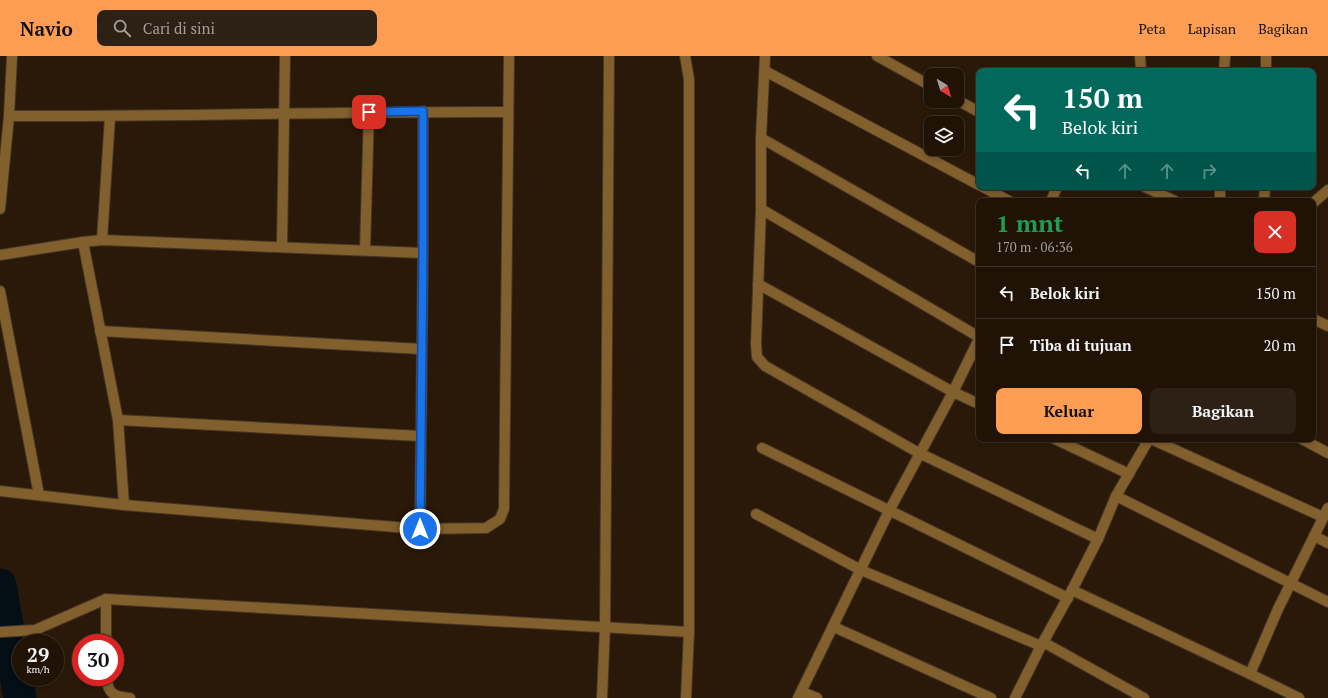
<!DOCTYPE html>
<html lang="id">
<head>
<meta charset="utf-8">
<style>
	:root { --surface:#201306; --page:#2d2014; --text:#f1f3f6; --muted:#a29e9b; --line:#3d3228; --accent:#fc9d53 }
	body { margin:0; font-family:"PT Serif",serif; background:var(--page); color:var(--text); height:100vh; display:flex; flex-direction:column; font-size:15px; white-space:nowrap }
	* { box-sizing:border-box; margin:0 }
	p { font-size:13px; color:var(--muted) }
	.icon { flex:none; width:22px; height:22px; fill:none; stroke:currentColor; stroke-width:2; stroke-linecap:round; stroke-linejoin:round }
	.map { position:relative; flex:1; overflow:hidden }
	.panel { position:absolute; left:976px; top:142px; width:340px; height:244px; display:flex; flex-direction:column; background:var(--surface); border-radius:8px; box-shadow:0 2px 6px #0003,0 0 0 1px var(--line) }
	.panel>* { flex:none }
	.hud { position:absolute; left:976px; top:12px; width:340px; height:122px; border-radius:8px; box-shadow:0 2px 6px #0003,0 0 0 1px var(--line); background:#00695c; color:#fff; overflow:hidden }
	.needle { width:26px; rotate:142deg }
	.buttons { position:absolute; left:924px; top:12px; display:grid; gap:8px }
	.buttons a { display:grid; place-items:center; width:40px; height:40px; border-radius:8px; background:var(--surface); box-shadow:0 2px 6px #0003,0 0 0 1px var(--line); font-size:20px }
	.speed { position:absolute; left:12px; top:578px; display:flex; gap:8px; font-size:20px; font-weight:700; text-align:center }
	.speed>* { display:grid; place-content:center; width:52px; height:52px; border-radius:50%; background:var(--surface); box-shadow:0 2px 6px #0003,0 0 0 1px var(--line); line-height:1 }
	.speed small { font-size:10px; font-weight:400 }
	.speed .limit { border:6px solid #d22; background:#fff; color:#111 }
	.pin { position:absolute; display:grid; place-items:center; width:34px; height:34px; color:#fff; margin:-17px; border-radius:8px; box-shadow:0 2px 6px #0006 }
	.me { position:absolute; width:44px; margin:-22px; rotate:0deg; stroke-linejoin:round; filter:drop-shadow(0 0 3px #0008) }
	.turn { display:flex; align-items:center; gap:14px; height:84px; padding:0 20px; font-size:18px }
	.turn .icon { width:52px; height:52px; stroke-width:2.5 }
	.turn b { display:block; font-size:28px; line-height:34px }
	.lanes { display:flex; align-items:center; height:38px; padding:0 20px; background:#0003; justify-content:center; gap:20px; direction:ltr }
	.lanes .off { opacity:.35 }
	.round { display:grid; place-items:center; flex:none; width:42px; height:42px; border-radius:8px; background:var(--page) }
	.head { display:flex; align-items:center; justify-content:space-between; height:68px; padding:0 20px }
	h1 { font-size:24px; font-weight:700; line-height:30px; color:#1e9e55 }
	.cta { display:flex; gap:8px; margin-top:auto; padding:8px 20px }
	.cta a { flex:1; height:46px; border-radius:8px; background:var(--accent); color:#111; font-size:16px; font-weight:700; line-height:46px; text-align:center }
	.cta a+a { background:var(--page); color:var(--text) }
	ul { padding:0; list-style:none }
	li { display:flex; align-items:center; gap:12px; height:52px; padding:0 20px; border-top:1px solid var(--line) }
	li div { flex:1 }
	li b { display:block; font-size:15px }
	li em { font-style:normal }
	header { display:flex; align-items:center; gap:24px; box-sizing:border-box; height:56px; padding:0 20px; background:var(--accent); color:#111 }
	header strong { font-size:19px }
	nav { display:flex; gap:22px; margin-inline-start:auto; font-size:14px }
	.search { width:280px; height:36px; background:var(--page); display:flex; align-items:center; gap:10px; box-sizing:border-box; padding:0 14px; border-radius:8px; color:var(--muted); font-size:15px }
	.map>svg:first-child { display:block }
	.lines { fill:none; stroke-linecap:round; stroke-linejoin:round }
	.river { stroke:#030f15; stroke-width:33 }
	.street-casing { stroke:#473626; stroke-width:12 }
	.street { stroke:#82602e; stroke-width:10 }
	.route-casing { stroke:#114b97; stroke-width:10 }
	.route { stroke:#1a73e8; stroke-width:7 }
</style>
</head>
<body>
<header>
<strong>Navio</strong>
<div class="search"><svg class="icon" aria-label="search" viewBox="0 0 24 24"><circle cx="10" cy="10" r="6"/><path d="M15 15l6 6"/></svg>Cari di sini</div>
<nav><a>Peta</a><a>Lapisan</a><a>Bagikan</a></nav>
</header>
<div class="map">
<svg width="1328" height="642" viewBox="0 0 1328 642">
	<rect width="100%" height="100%" fill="#2a1908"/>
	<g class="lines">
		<!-- river -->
		<path class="river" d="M 0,529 L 20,642"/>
		<!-- street casing -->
		<g class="street-casing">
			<g id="street">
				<path d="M 685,0 L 689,23 L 689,576 L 686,642"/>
				<path d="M 765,0 L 761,82 L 761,153 L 756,288 L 757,301 L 765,310 L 919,397 L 1098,483"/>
				<path d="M 877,0 L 931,30"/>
				<path d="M 1140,0 L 1141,15"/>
				<path d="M 765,15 L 979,129"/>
				<path d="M 1224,15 L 1225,0"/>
				<path d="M 1266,15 L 1266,0"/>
				<path d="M 957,44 L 979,56"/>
				<path d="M 9,60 C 175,61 342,55 508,56"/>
				<path d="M 761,82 L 979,206"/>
				<path d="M 983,131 L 1009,145"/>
				<path d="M 1145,131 L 1175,145"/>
				<path d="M 1051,145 L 1057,131"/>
				<path d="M 1220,145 L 1220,131"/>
				<path d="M 1264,145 L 1265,131"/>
				<path d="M 1313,147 L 1328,134"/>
				<path d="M 0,153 L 9,60 L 12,0"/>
				<path d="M 761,153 L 979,281"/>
				<path d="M 102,184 L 110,61"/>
				<path d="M 83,186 L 118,364 L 124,449"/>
				<path d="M 282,191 L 285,0"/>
				<path d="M 365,194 L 369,55"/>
				<path d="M 0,199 L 83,186 L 102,184 L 423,197"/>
				<path d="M 758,228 L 953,336 L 979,348"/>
				<path d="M 0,235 L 39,439"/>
				<path d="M 1313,263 L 1328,270"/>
				<path d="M 100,275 L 421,293"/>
				<path d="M 118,364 L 420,380"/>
				<path d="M 1055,383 L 1129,418"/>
				<path d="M 1151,383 L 1323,461"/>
				<path d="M 1302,383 L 1328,397"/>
				<path d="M 762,392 L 1068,542"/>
				<path d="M 0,435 L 124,449 L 420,473 L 486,472 L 500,463 L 504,453 L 509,0"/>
				<path d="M 1116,440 L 1328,546"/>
				<path d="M 756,458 L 861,514 L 1041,590"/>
				<path d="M 420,473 L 423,197 L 423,55"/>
				<path d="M 1314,480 L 1328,487"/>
				<path d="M 1072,534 L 1250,618 L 1299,642"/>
				<path d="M 106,543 L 106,587"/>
				<path d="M 834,571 L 991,642"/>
				<path d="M 0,576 L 35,574 L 106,543 L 689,576"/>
				<path d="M 1043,586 L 1144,642"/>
				<path d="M 1250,618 L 1278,553 L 1328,452"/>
				<path d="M 107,621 C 107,638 115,641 130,642"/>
				<path d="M 802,636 L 817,642"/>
				<path d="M 602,642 L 605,571 L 609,0"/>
				<path d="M 798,642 L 889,455 L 953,336 L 979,283"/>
				<path d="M 1015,642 L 1041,590 L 1072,534 L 1098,483 L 1116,440 L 1149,383"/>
			</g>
		</g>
		<!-- street -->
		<use href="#street" class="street"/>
	</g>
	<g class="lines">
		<!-- route casing -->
		<g class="route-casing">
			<path id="route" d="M 369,56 L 423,55 L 423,197 L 420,473"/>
		</g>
		<!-- route -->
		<use href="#route" class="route"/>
	</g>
</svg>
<div class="buttons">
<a><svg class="needle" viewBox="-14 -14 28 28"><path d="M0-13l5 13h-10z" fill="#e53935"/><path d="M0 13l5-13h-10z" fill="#a29e9b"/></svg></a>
<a><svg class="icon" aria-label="layers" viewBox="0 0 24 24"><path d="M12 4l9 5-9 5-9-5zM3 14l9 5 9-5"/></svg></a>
</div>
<div class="speed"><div>29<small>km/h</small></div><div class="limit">30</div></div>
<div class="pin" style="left:369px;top:56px;background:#d93025"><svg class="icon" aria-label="arrive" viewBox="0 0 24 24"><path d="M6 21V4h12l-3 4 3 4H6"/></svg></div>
<svg class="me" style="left:420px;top:473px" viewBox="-20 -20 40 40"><circle r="17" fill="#1a73e8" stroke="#fff" stroke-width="3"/><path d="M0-11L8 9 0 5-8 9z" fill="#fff"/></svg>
<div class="hud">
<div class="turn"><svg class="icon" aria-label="left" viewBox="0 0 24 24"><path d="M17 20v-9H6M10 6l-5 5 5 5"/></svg><div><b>150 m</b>Belok kiri</div></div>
<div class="lanes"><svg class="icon" aria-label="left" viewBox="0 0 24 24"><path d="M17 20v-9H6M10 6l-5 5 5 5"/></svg><svg class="icon off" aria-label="ahead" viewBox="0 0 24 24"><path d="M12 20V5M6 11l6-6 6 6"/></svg><svg class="icon off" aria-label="ahead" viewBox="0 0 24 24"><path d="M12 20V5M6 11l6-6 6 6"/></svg><svg class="icon off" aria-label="right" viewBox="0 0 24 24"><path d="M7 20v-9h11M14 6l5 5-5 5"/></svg></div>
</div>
<section class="panel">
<div class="head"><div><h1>1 mnt</h1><p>170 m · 06:36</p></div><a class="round" style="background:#d93025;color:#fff"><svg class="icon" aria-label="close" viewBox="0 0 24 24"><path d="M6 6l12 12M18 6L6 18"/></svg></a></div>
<ul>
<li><svg class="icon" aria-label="left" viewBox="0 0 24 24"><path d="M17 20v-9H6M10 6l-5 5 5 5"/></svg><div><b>Belok kiri</b></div><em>150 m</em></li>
<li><svg class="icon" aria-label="arrive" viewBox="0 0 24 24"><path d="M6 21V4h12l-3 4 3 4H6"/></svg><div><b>Tiba di tujuan</b></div><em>20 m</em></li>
</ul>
<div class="cta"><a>Keluar</a><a>Bagikan</a></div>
</section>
</div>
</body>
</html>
